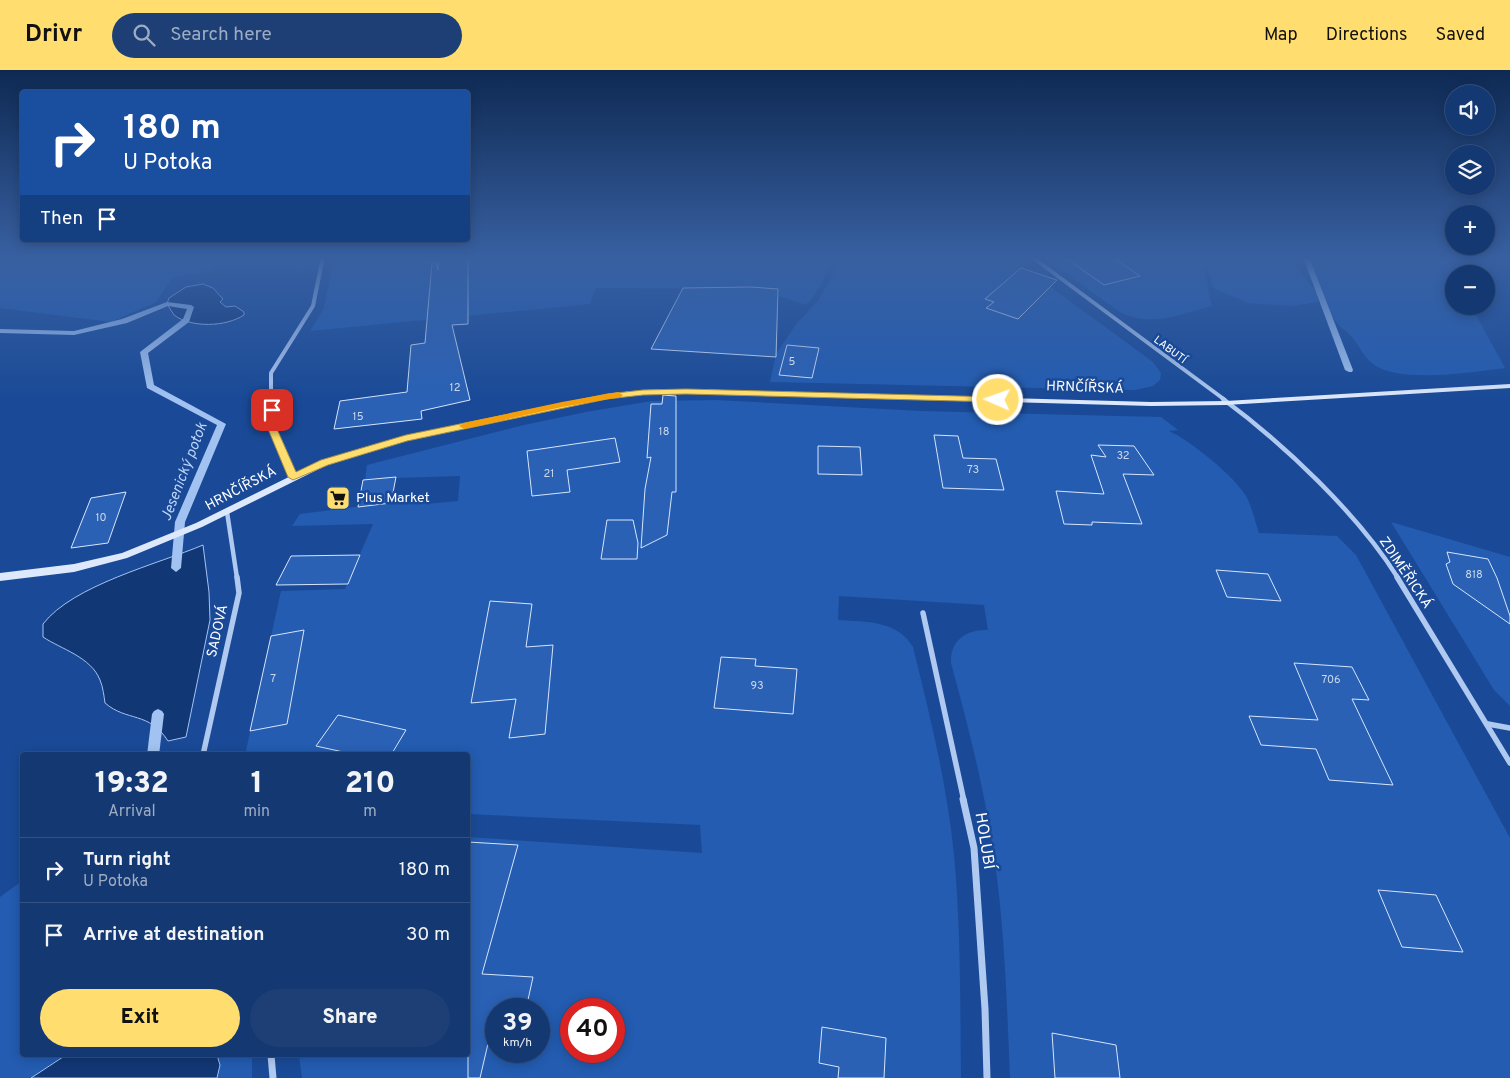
<!DOCTYPE html>
<html lang="en">
<head>
<meta charset="utf-8">
<style>
	:root { --surface:#143871; --page:#1d3f76; --text:#f1f3f6; --muted:#9dacc3; --line:#335284; --accent:#ffdd6e }
	body { margin:0; font-family:Overpass,sans-serif; background:var(--page); color:var(--text); height:100vh; display:flex; flex-direction:column; font-size:19px; white-space:nowrap }
	* { box-sizing:border-box; margin:0 }
	p { font-size:16px; color:var(--muted) }
	.icon { flex:none; width:28px; height:28px; fill:none; stroke:currentColor; stroke-width:2; stroke-linecap:round; stroke-linejoin:round }
	.map { position:relative; flex:1; overflow:hidden }
	.side { position:absolute; left:20px; top:682px; width:450px; height:305px; display:flex; flex-direction:column; background:var(--surface); border-radius:5px; box-shadow:0 2px 12px #0003,0 0 0 1px var(--line) }
	.side>* { flex:none }
	.guide { position:absolute; left:20px; top:20px; width:450px; height:152px; border-radius:5px; box-shadow:0 2px 12px #0003,0 0 0 1px var(--line); background:#1a4fa0; color:#fff; overflow:hidden }
	.controls { position:absolute; left:1445px; top:15px; display:grid; gap:10px }
	.controls a { display:grid; place-items:center; width:50px; height:50px; border-radius:50%; background:var(--surface); box-shadow:0 2px 12px #0003,0 0 0 1px var(--line); font-size:25px }
	.speed { position:absolute; left:485px; top:928px; display:flex; gap:10px; font-size:25px; font-weight:700; text-align:center }
	.speed>* { display:grid; place-content:center; width:65px; height:65px; border-radius:50%; background:var(--surface); box-shadow:0 2px 12px #0003,0 0 0 1px var(--line); line-height:1 }
	.speed small { font-size:12px; font-weight:400 }
	.speed .limit { border:8px solid #d22; background:#fff; color:#111 }
	.pin { position:absolute; display:grid; place-items:center; width:42px; height:42px; color:#fff; margin:-21px; border-radius:10px; box-shadow:0 2px 8px #0006 }
	.me { position:absolute; width:55px; margin:-28px; rotate:272deg; stroke-linejoin:round; filter:drop-shadow(0 0 4px #0008) }
	.turn { display:flex; align-items:center; gap:18px; height:105px; padding:0 20px; font-size:22px }
	.turn .icon { width:65px; height:65px; stroke-width:2.5 }
	.turn b { display:block; font-size:35px; line-height:42px }
	.then { display:flex; align-items:center; height:48px; padding:0 20px; background:#0003; gap:10px; font-size:19px }
	.eta { display:flex; justify-content:space-evenly; align-items:center; height:85px; text-align:center }
	.eta b { font-size:30px; font-weight:800; line-height:35px }
	.cta { display:flex; gap:10px; margin-top:auto; padding:10px 20px }
	.cta a { flex:1; height:58px; border-radius:30px; background:var(--accent); color:#111; font-size:20px; font-weight:800; line-height:58px; text-align:center }
	.cta a+a { background:var(--page); color:var(--text) }
	ul { padding:0; list-style:none }
	li { display:flex; align-items:center; gap:15px; height:65px; padding:0 20px; border-top:1px solid var(--line) }
	li div { flex:1 }
	li b { display:block; font-size:19px }
	li em { font-style:normal }
	header { display:flex; align-items:center; gap:30px; box-sizing:border-box; height:70px; padding:0 25px; background:var(--accent); color:#111 }
	header strong { font-size:24px }
	nav { display:flex; gap:28px; margin-inline-start:auto; font-size:18px }
	.search { width:350px; height:45px; background:var(--page); display:flex; align-items:center; gap:12px; box-sizing:border-box; padding:0 18px; border-radius:28px; color:var(--muted); font-size:19px }
	.map>svg:first-child { display:block }
	.green { fill:#235cb1; fill-rule:evenodd }
	.water { fill:#123775; stroke:#a2c3f2 }
	.lines { fill:none; stroke-linecap:round; stroke-linejoin:round }
	.stream { fill:#a2c3f2; fill-rule:evenodd }
	.building { fill:#2a61b5; stroke:#d6e5fb }
	.street-far3 { stroke:#afc9f0; stroke-width:4 }
	.street-far2 { stroke:#afc9f0; stroke-width:4.5 }
	.street-far1 { stroke:#afc9f0; stroke-width:5.5 }
	.street { stroke:#afc9f0; stroke-width:7 }
	.secondary { fill:#dde8fb; fill-rule:evenodd }
	.route { fill:#ffdd6e; stroke:#a69048 }
	.slow { fill:#f59e0b }
	.labels { text-anchor:middle; dominant-baseline:central; stroke-width:5; stroke-linejoin:round; paint-order:stroke }
	.far-street-label { font-size:11px; fill:#fff; stroke:#1a4a97 }
	.number-label { font-size:11px; fill:#cad8ec }
	.street-label { font-size:14px; fill:#fff; stroke:#1a4a97 }
	.poi-label { font-size:14px; fill:#fff; stroke:#1a4a97; text-anchor:start }
	.water-label { font-size:15px; font-style:italic; fill:#bbd3f7; stroke:#1a4a97 }
	.near-street-label { font-size:16px; fill:#fff; stroke:#1a4a97 }
</style>
</head>
<body>
<header>
<strong>Drivr</strong>
<div class="search"><svg class="icon" aria-label="search" viewBox="0 0 24 24"><circle cx="10" cy="10" r="6"/><path d="M15 15l6 6"/></svg>Search here</div>
<nav><a>Map</a><a>Directions</a><a>Saved</a></nav>
</header>
<div class="map">
<svg width="1510" height="1008" viewBox="0 0 1510 1008">
	<rect width="100%" height="100%" fill="#1a4a97"/>
	<!-- green -->
	<g class="green">
		<path d="M 0,187 L 314,187 L 310,199 L 216,196 L 212,200 L 172,208 L 156,232 L 111,252 L 0,238 Z"/>
		<path d="M 334,187 L 831,187 C 828,204 818,223 806,235 L 779,226 L 778,219 L 596,218 L 590,234 L 310,261 L 324,238 Z"/>
		<path d="M 839,187 L 1010,187 L 1153,292 L 1161,303 L 1160,310 L 1153,316 L 1135,320 L 770,312 L 776,284 L 797,253 L 818,231 L 837,197 Z"/>
		<path d="M 1043,187 L 1201,187 L 1212,236 C 1181,244 1151,258 1120,242 Z"/>
		<path d="M 1293,187 L 1293,193 L 1317,223 L 1318,232 L 1292,236 L 1248,233 L 1213,218 L 1205,188 Z"/>
		<path d="M 1308,187 L 1447,187 L 1455,204 L 1454,236 L 1471,236 L 1505,298 C 1473,302 1399,314 1373,294 C 1363,287 1360,276 1352,267 C 1348,262 1342,259 1338,254 C 1325,238 1316,207 1308,187 Z"/>
		<path d="M 716,330 L 921,341 L 1161,347 L 1178,360 L 1169,361 C 1191,371 1234,406 1246,426 C 1252,437 1255,451 1259,463 L 1337,466 L 1356,485 L 1510,768 L 1510,1008 L 1010,1008 C 1007,936 1005,864 995,793 C 986,725 969,659 951,593 C 950,571 966,559 988,560 L 984,535 L 839,526 L 838,550 C 866,552 897,550 913,577 C 930,646 947,714 954,785 C 961,859 960,934 961,1008 L 302,1008 L 299,985 L 468,985 L 468,767 L 702,783 L 700,755 L 468,744 L 468,685 L 391,685 L 406,660 L 338,645 L 317,676 L 357,685 L 245,685 L 281,521 L 345,519 L 373,454 L 292,456 L 300,444 L 427,428 L 426,434 L 458,431 L 460,406 L 365,409 L 367,395 L 524,355 L 586,342 L 652,331 ZM 496,939 L 539,939 L 539,981 L 496,981 ZM 571,939 L 614,939 L 614,981 L 571,981 Z"/>
		<path d="M 1391,452 L 1510,487 L 1510,636 L 1494,620 Z"/>
		<path d="M 22,811 L 22,985 L 66,985 L 31,1008 L 0,1008 L 0,827 Z"/>
		<path d="M 217,985 L 252,985 L 252,1008 L 217,1008 L 220,995 Z"/>
	</g>
	<!-- water -->
	<g class="water">
		<path d="M 203,214 L 213,218 L 223,229 L 220,232 L 226,237 L 235,236 L 244,242 L 244,245 C 226,257 191,258 174,245 L 167,234 L 169,228 L 186,217 Z"/>
		<path d="M 203,475 L 209,522 L 210,550 L 186,667 L 168,671 C 149,641 127,652 105,633 C 104,626 103,617 100,610 C 91,587 61,579 43,567 L 43,554 C 73,515 158,494 203,475 Z"/>
		<path d="M 66,985 L 217,985 L 220,995 L 217,1008 L 31,1008 Z"/>
	</g>
	<g class="lines">
		<!-- stream -->
		<g class="stream">
			<path d="M 1303,187 L 1309,187 L 1353,300 L 1352,302 L 1349,302 L 1345,300 Z"/>
			<path d="M 167,232 L 191,235 L 194,237 L 189,252 L 148,283 L 154,315 L 226,354 L 185,452 L 181,498 L 176,502 L 171,498 L 175,452 L 217,355 L 147,318 L 140,282 L 183,249 L 187,239 L 168,236 L 127,253 L 74,265 L 0,263 L 0,259 L 74,261 L 122,249 Z"/>
			<path d="M 158,639 L 162,641 L 164,644 L 159,685 L 147,685 L 152,644 L 154,641 Z"/>
		</g>
	</g>
	<!-- building -->
	<g class="building">
		<path d="M 439,187 L 468,187 L 468,254 L 452,255 L 470,330 L 421,341 L 422,349 L 334,359 L 340,331 L 407,322 L 411,275 L 425,273 L 432,193 L 436,193 L 438,200 Z"/>
		<path d="M 1064,187 L 1112,187 L 1140,206 L 1104,215 Z"/>
		<path d="M 1021,198 L 1057,210 L 1018,249 L 986,238 L 994,232 L 985,229 Z"/>
		<path d="M 751,217 L 778,219 L 776,287 L 651,279 L 683,218 Z"/>
		<path d="M 787,275 L 819,278 L 812,308 L 779,305 Z"/>
		<path d="M 663,325 L 676,326 L 676,422 L 672,422 L 667,465 L 641,478 L 645,419 L 651,387 L 647,388 L 651,334 L 662,334 Z"/>
		<path d="M 934,365 L 958,366 L 963,388 L 996,389 L 1004,420 L 943,418 Z"/>
		<path d="M 615,368 L 620,392 L 567,400 L 570,422 L 532,426 L 527,381 Z"/>
		<path d="M 1098,375 L 1134,376 L 1154,405 L 1123,404 L 1142,454 L 1092,452 L 1092,455 L 1064,454 L 1056,421 L 1104,424 L 1091,385 L 1106,387 Z"/>
		<path d="M 818,376 L 860,377 L 862,405 L 818,404 Z"/>
		<path d="M 396,407 L 391,433 L 358,437 L 363,410 Z"/>
		<path d="M 126,422 L 108,473 L 71,478 L 91,428 Z"/>
		<path d="M 607,450 L 633,450 L 638,473 L 637,489 L 601,489 Z"/>
		<path d="M 1447,482 L 1488,489 L 1497,508 L 1510,546 L 1510,554 L 1453,514 L 1446,494 L 1450,492 Z"/>
		<path d="M 360,485 L 348,514 L 276,515 L 291,486 Z"/>
		<path d="M 1216,500 L 1268,504 L 1281,531 L 1227,527 Z"/>
		<path d="M 490,531 L 532,534 L 526,577 L 553,575 L 545,664 L 509,668 L 516,629 L 471,633 Z"/>
		<path d="M 304,560 L 287,654 L 250,661 L 271,566 Z"/>
		<path d="M 721,587 L 756,589 L 755,596 L 797,599 L 793,644 L 714,638 Z"/>
		<path d="M 1294,593 L 1352,597 L 1369,630 L 1352,629 L 1393,715 L 1329,710 L 1316,679 L 1261,675 L 1249,646 L 1318,650 Z"/>
		<path d="M 338,645 L 406,660 L 391,685 L 357,685 L 316,676 Z"/>
		<path d="M 468,772 L 518,775 L 482,904 L 533,907 L 526,939 L 496,939 L 496,965 L 490,965 L 480,1008 L 468,1008 Z"/>
		<path d="M 1378,820 L 1436,825 L 1463,882 L 1402,877 Z"/>
		<path d="M 822,957 L 886,968 L 884,1008 L 838,1008 L 839,997 L 819,993 Z"/>
		<path d="M 1052,963 L 1116,975 L 1120,1008 L 1055,1008 Z"/>
	</g>
	<g class="lines">
		<!-- street-far3 -->
		<g class="street-far3">
			<path d="M 1032,187 L 1225,330"/>
			<path d="M 271,330 L 271,303 L 313,236 L 323,187"/>
		</g>
		<!-- street-far2 -->
		<g class="street-far2">
			<path d="M 271,329 L 272,359 L 293,407"/>
			<path d="M 1223,329 C 1284,374 1358,444 1398,508"/>
			<path d="M 227,442 L 237,508"/>
		</g>
		<!-- street-far1 -->
		<g class="street-far1">
			<path d="M 1397,507 L 1510,693"/>
			<path d="M 923,543 L 964,731"/>
			<path d="M 1488,654 L 1510,658"/>
			<path d="M 203,685 L 239,523 L 237,507"/>
		</g>
		<!-- street -->
		<g class="street">
			<path d="M 963,729 L 974,778 L 985,939 L 987,1008"/>
			<path d="M 271,985 L 273,1008"/>
		</g>
		<!-- secondary -->
		<path class="secondary" d="M 1510,314 L 1510,318 L 1226,335 L 1151,336 L 686,323 L 643,324 L 607,328 L 408,370 L 327,395 L 202,457 L 127,488 L 74,502 L 0,511 L 0,503 L 74,494 L 122,483 L 196,453 L 321,391 L 403,366 L 607,324 L 643,320 L 686,319 L 1151,332 L 1226,331 Z"/>
	</g>
	<!-- sky -->
	<linearGradient id="sky" x2="0" y2="1"><stop stop-color="#0e2953"/><stop offset="0.57" stop-color="#3860a1"/><stop offset="1" stop-color="#3860a1" stop-opacity="0"/></linearGradient>
	<rect width="1510" height="329" fill="url(#sky)"/>
	<!-- route -->
	<path class="route" d="M 686,319 L 998,327 L 1003,330 L 998,332 L 686,324 L 643,325 L 607,329 L 407,371 L 328,395 L 293,410 L 288,407 L 268,359 L 267,340 L 272,338 L 275,339 L 277,359 L 296,402 L 321,390 L 406,365 L 607,324 L 643,320 Z"/>
	<!-- slow -->
	<path class="slow" d="M 618,322 L 623,325 L 621,327 L 562,337 L 464,359 L 459,356 L 464,353 L 562,332 Z"/>
	<!-- icons -->
	<defs>
		<g id="supermarket-square" transform="scale(1.25)"><rect x="-9" y="-9" width="18" height="18" rx="4" fill="#ffdd6e" stroke="#1a4a97"/><path d="M-6-5.5h2.5l.6 2H6L4.5 2H-2.5L-4.4-4H-6ZM-1.5 3.2a1.3 1.3 0 1 0 .1 0ZM3 3.2a1.3 1.3 0 1 0 .1 0Z" fill="#111"/></g>
	</defs>
	<g fill-rule="evenodd">
		<use href="#supermarket-square" x="338" y="428"/>
	</g>
	<g class="labels">
		<!-- far-street labels -->
		<g class="far-street-label">
			<text transform="translate(1170 280) rotate(37)">LABUTÍ</text>
		</g>
		<!-- number labels -->
		<g class="number-label">
			<text x="792" y="292">5</text>
			<text x="455" y="318">12</text>
			<text x="358" y="347">15</text>
			<text x="664" y="362">18</text>
			<text x="1123" y="386">32</text>
			<text x="973" y="400">73</text>
			<text x="549" y="404">21</text>
			<text x="101" y="448">10</text>
			<text x="1474" y="505">818</text>
			<text x="273" y="609">7</text>
			<text x="1331" y="610">706</text>
			<text x="757" y="616">93</text>
		</g>
		<!-- street labels -->
		<g class="street-label">
			<text transform="translate(1085 318) rotate(2)">HRNČÍŘSKÁ</text>
			<text transform="translate(241 419) rotate(-28)">HRNČÍŘSKÁ</text>
			<text transform="translate(1405 503) rotate(56)">ZDIMĚŘICKÁ</text>
			<text transform="translate(218 561) rotate(-77)">SADOVÁ</text>
		</g>
		<!-- poi labels -->
		<g class="poi-label">
			<text x="356" y="428">Plus Market</text>
		</g>
		<!-- water labels -->
		<g class="water-label">
			<text transform="translate(185 402) rotate(-69)">Jesenický potok</text>
		</g>
		<!-- near-street labels -->
		<g class="near-street-label">
			<text transform="translate(984 771) rotate(81)">HOLUBÍ</text>
		</g>
	</g>
</svg>
<div class="controls">
<a><svg class="icon" aria-label="sound" viewBox="0 0 24 24"><path d="M4 9h4l5-4v14l-5-4H4zM17 9q2 3 0 6"/></svg></a>
<a><svg class="icon" aria-label="layers" viewBox="0 0 24 24"><path d="M12 4l9 5-9 5-9-5zM3 14l9 5 9-5"/></svg></a>
<a>+</a>
<a>−</a>
</div>
<div class="speed"><div>39<small>km/h</small></div><div class="limit">40</div></div>
<div class="pin" style="left:272px;top:340px;background:#d93025"><svg class="icon" aria-label="arrive" viewBox="0 0 24 24"><path d="M6 21V4h12l-3 4 3 4H6"/></svg></div>
<svg class="me" style="left:998px;top:330px" viewBox="-20 -20 40 40"><circle r="17" fill="#ffdd6e" stroke="#fff" stroke-width="3"/><path d="M0-11L8 9 0 5-8 9z" fill="#fff"/></svg>
<div class="guide">
<div class="turn"><svg class="icon" aria-label="right" viewBox="0 0 24 24"><path d="M7 20v-9h11M14 6l5 5-5 5"/></svg><div><b>180 m</b>U Potoka</div></div>
<div class="then">Then<svg class="icon" aria-label="arrive" viewBox="0 0 24 24"><path d="M6 21V4h12l-3 4 3 4H6"/></svg></div>
</div>
<section class="side">
<div class="eta">
<div><b>19:32</b><p>Arrival</p></div>
<div><b>1</b><p>min</p></div>
<div><b>210</b><p>m</p></div>
</div>
<ul>
<li><svg class="icon" aria-label="right" viewBox="0 0 24 24"><path d="M7 20v-9h11M14 6l5 5-5 5"/></svg><div><b>Turn right</b><p>U Potoka</p></div><em>180 m</em></li>
<li><svg class="icon" aria-label="arrive" viewBox="0 0 24 24"><path d="M6 21V4h12l-3 4 3 4H6"/></svg><div><b>Arrive at destination</b></div><em>30 m</em></li>
</ul>
<div class="cta"><a>Exit</a><a>Share</a></div>
</section>
</div>
</body>
</html>
